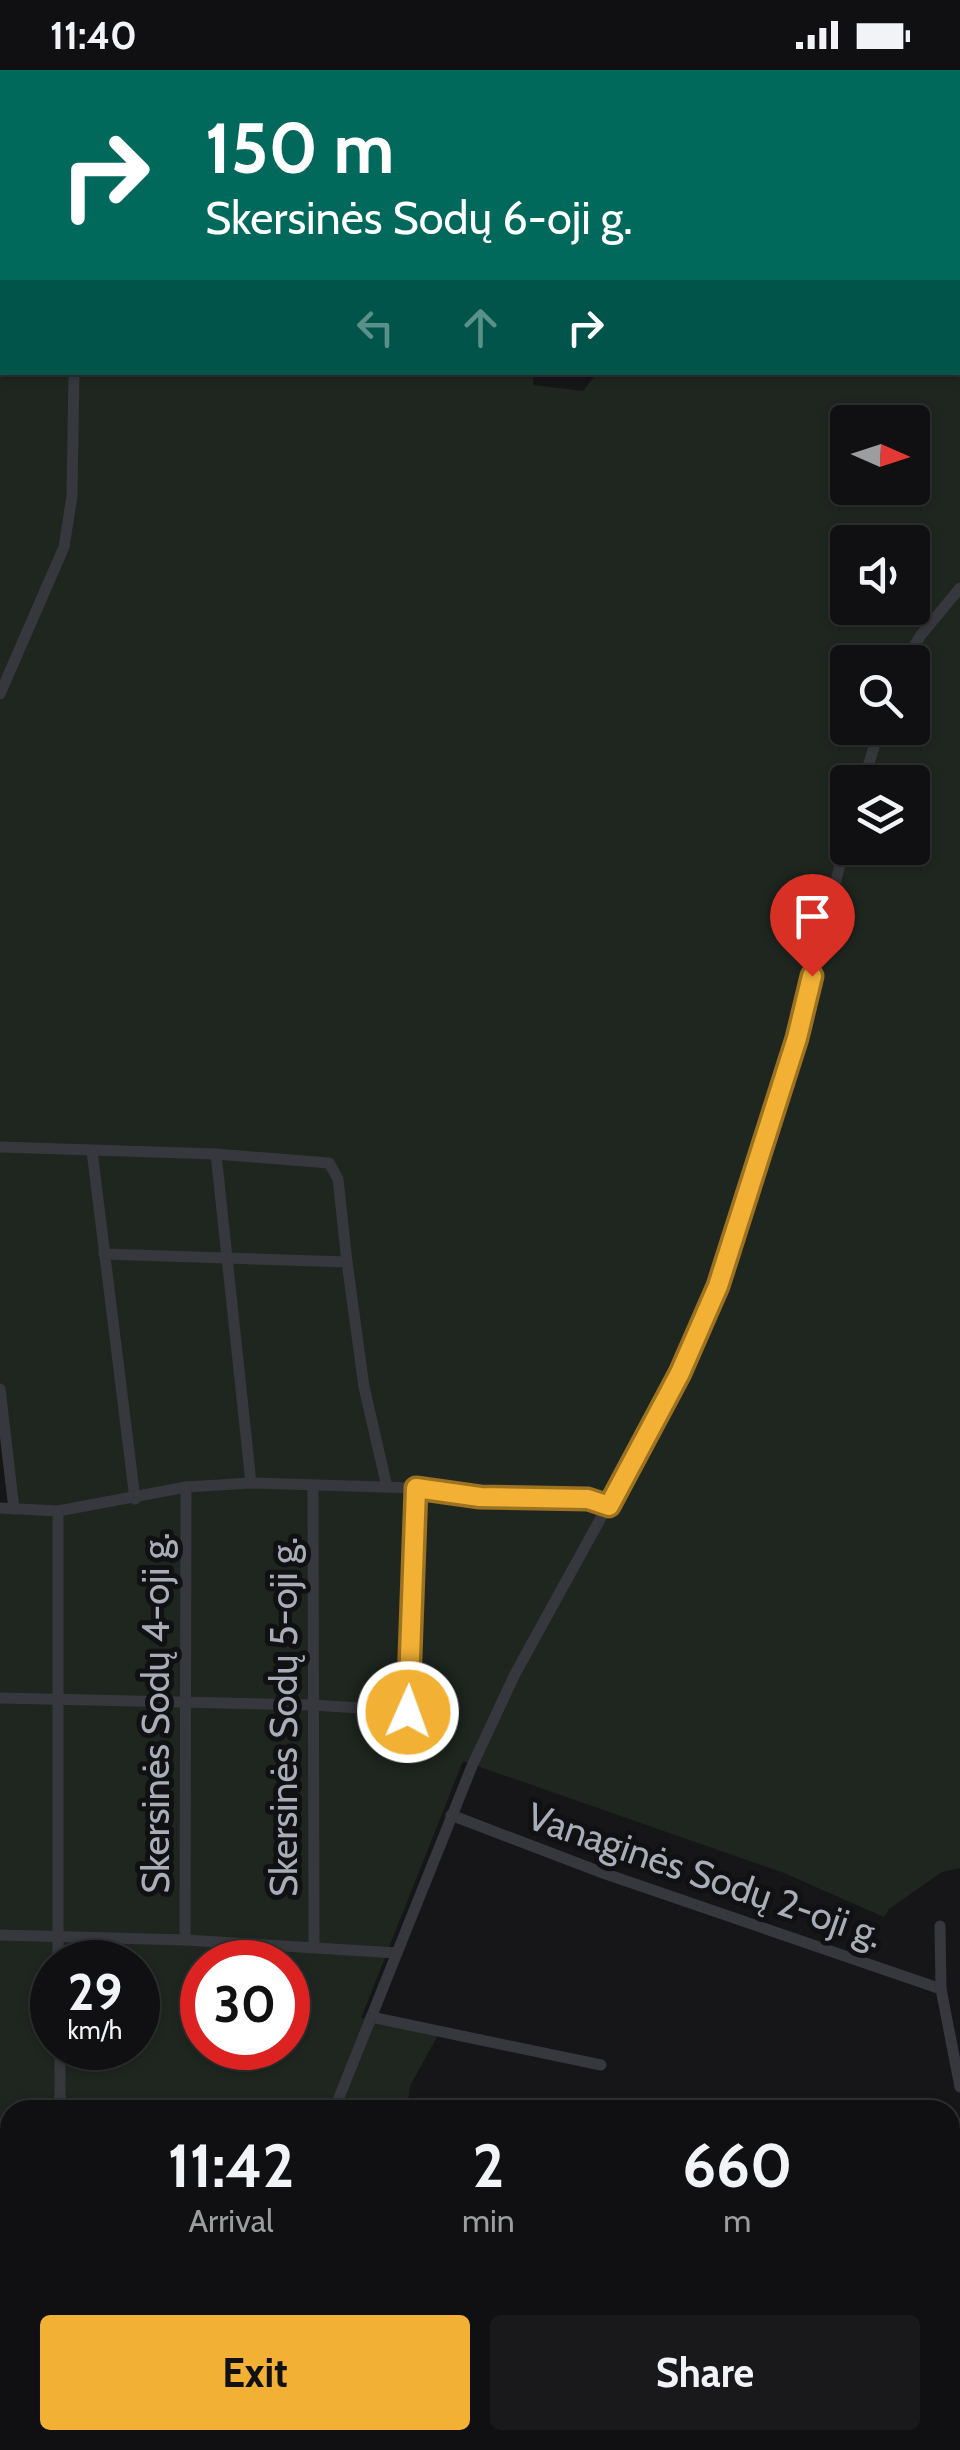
<!DOCTYPE html>
<html lang="en">
<head>
<meta charset="utf-8">
<style>
	:root { --surface:#101012; --page:#19191b; --text:#f1f3f6; --muted:#9c9d9f; --line:#303032; --accent:#f2b134 }
	body { margin:0; font-family:Cabin,sans-serif; background:var(--page); color:var(--text); height:100vh; display:flex; flex-direction:column; font-size:38px; white-space:nowrap }
	* { box-sizing:border-box; margin:0 }
	p { font-size:32px; color:var(--muted) }
	.icon { flex:none; width:55px; height:55px; fill:none; stroke:currentColor; stroke-width:2; stroke-linecap:round; stroke-linejoin:round }
	.map { position:relative; flex:1; overflow:hidden }
	.side { position:absolute; left:0px; top:2030px; width:960px; height:350px; display:flex; flex-direction:column; background:var(--surface); border-radius:30px 30px 0 0; box-shadow:0 2px 8px #0004,0 0 0 2px var(--line) }
	.side>* { flex:none }
	.banner { position:absolute; left:0px; top:0px; width:960px; height:305px; box-shadow:0 2px 8px #0004,0 0 0 2px var(--line); background:#00695c; color:#fff; overflow:hidden }
	.needle { width:65px; rotate:93deg }
	.buttons { position:absolute; left:830px; top:335px; display:grid; gap:20px }
	.buttons a { display:grid; place-items:center; width:100px; height:100px; border-radius:10px; background:var(--surface); box-shadow:0 2px 8px #0004,0 0 0 2px var(--line); font-size:50px }
	.speed { position:absolute; left:30px; top:1870px; display:flex; gap:20px; font-size:50px; font-weight:700; text-align:center }
	.speed>* { display:grid; place-content:center; width:130px; height:130px; border-radius:50%; background:var(--surface); box-shadow:0 2px 8px #0004,0 0 0 2px var(--line); line-height:1 }
	.speed small { font-size:25px; font-weight:400 }
	.speed .limit { border:15px solid #d22; background:#fff; color:#111 }
	.pin { position:absolute; display:grid; place-items:center; width:85px; height:85px; color:#fff; margin:-102px -42px; border-radius:50% 50% 50% 0; rotate:-45deg; box-shadow:0 0 10px #0007 }
	.pin .icon { rotate:45deg }
	.me { position:absolute; width:110px; margin:-55px; rotate:2deg; stroke-linejoin:round; filter:drop-shadow(0 0 8px #0008) }
	.turn { display:flex; align-items:center; gap:35px; height:210px; padding:0 40px; font-size:45px }
	.turn .icon { width:130px; height:130px; stroke-width:2.5 }
	.turn b { display:block; font-size:70px; line-height:85px }
	.lanes { display:flex; align-items:center; height:95px; padding:0 40px; background:#0003; justify-content:center; gap:50px; direction:ltr }
	.lanes .off { opacity:.35 }
	.eta { display:flex; justify-content:space-evenly; align-items:center; height:170px; text-align:center }
	.eta b { font-size:60px; font-weight:700; line-height:70px }
	.primary-button { display:flex; gap:20px; margin-top:auto; padding:20px 40px }
	.primary-button a { flex:1; height:115px; border-radius:10px; background:var(--accent); color:#111; font-size:40px; font-weight:700; line-height:115px; text-align:center }
	.primary-button a+a { background:var(--page); color:var(--text) }
	.status { display:flex; justify-content:space-between; align-items:center; height:70px; padding:0 50px; background:var(--surface); direction:ltr }
	.status svg { height:28px; fill:currentColor }
	.map>svg:first-child { display:block }
	.built { fill:#222225 }
	.green { fill:#1e261f; fill-rule:evenodd }
	.lines { fill:none; stroke-linecap:round; stroke-linejoin:round }
	.street { stroke:#37383d; stroke-width:11 }
	.highway { stroke:#63666e; stroke-width:20 }
	.route-casing { stroke:#9d7322; stroke-width:25 }
	.route { stroke:#f2b134; stroke-width:18 }
	.labels { text-anchor:middle; dominant-baseline:central; stroke-width:10; stroke-linejoin:round; paint-order:stroke }
	.street-label { font-size:38px; fill:#a8adb8; stroke:#111113 }
</style>
</head>
<body>
<div class="status"><b>11:40</b><svg viewBox="0 0 49 12"><path d="M0 12V9h3v3zM5 12V6h3v6zM10 12V3h3v9zM15 12V0h3v12zM26 1h20v11H26zM47 4h2v5h-2z"/></svg></div>
<div class="map">
<svg width="960" height="2380" viewBox="0 0 960 2380">
	<rect width="100%" height="100%" fill="#161618"/>
	<!-- built -->
	<g class="built">
		<rect x="0" y="2176" width="10" height="70"/>
		<path d="M 950,2241 L 960,2242 L 960,2344 L 950,2341 Z"/>
	</g>
	<!-- green -->
	<g class="green">
		<path d="M 19,0 L 960,0 L 960,1798 L 942,1802 L 889,1839 L 884,1847 L 784,1803 L 463,1691 L 361,1948 L 438,1965 L 410,2016 L 407,2040 L 10,2040 L 10,2111 L 0,2111 L 0,1441 L 9,1441 L 0,1368 L 0,258 L 2,302 L 534,302 L 533,315 L 583,321 L 597,303 L 958,302 L 958,2 ZM 848,352 L 912,352 L 912,418 L 848,418 ZM 848,472 L 912,472 L 912,538 L 848,538 ZM 848,592 L 912,592 L 912,658 L 848,658 ZM 848,712 L 912,712 L 912,778 L 848,778 ZM 52,1892 L 138,1892 L 138,1978 L 52,1978 ZM 202,1892 L 288,1892 L 288,1978 L 202,1978 Z"/>
		<path d="M 950,2117 L 960,2120 L 960,2205 L 950,2203 Z"/>
		<path d="M 950,2341 L 960,2344 L 956,2368 L 960,2370 L 960,2380 L 25,2380 L 26,2370 L 950,2370 Z"/>
	</g>
	<g class="lines">
		<!-- street -->
		<g class="street">
			<path d="M 0,15 L 2,16"/>
			<path d="M 904,592 L 921,565 L 960,518"/>
			<path d="M 0,624 L 64,477 L 72,426 L 74,302"/>
			<path d="M 863,712 L 880,658"/>
			<path d="M 0,1077 L 216,1084 L 329,1093 L 338,1109 L 347,1192"/>
			<path d="M 92,1081 L 135,1429"/>
			<path d="M 216,1084 L 251,1413"/>
			<path d="M 104,1184 L 347,1192 L 364,1317 L 387,1417"/>
			<path d="M 0,1319 L 14,1439"/>
			<path d="M 313,1417 L 314,1877"/>
			<path d="M 0,1438 L 58,1441 L 186,1417 L 251,1413 L 415,1418 L 480,1427 L 589,1429 L 609,1436"/>
			<path d="M 0,1628 L 312,1635 L 408,1641 L 415,1418"/>
			<path d="M 451,1745 L 603,1803 L 941,1919"/>
			<path d="M 940,1856 L 941,1919 L 960,2017"/>
			<path d="M 0,1865 L 185,1870 L 397,1883"/>
			<path d="M 185,1870 L 186,1417"/>
			<path d="M 58,1892 L 58,1441"/>
			<path d="M 371,1947 L 601,1995"/>
			<path d="M 60,1978 L 60,2040"/>
			<path d="M 334,2040 L 472,1696 L 515,1604 L 658,1344 L 719,1215 L 797,968 L 848,762"/>
		</g>
		<!-- highway -->
		<g class="highway">
			<path d="M 0,2130 L 10,2130"/>
			<path d="M 950,2212 L 960,2214"/>
		</g>
	</g>
	<g class="lines">
		<!-- route casing -->
		<g class="route-casing">
			<path id="route" d="M 408,1642 L 416,1418 L 480,1427 L 588,1429 L 609,1436 L 680,1303 L 718,1216 L 797,968 L 812,906"/>
		</g>
		<!-- route -->
		<use href="#route" class="route"/>
	</g>
	<g class="labels">
		<!-- street labels -->
		<g class="street-label">
			<text transform="translate(155 1643) rotate(-90)">Skersinės Sodų 4-oji g.</text>
			<text transform="translate(283 1647) rotate(-90)">Skersinės Sodų 5-oji g.</text>
			<text transform="translate(705 1805) rotate(19)">Vanaginės Sodų 2-oji g.</text>
		</g>
	</g>
</svg>
<div class="buttons">
<a><svg class="needle" viewBox="-14 -14 28 28"><path d="M0-13l5 13h-10z" fill="#e53935"/><path d="M0 13l5-13h-10z" fill="#9c9d9f"/></svg></a>
<a><svg class="icon" aria-label="sound" viewBox="0 0 24 24"><path d="M4 9h4l5-4v14l-5-4H4zM17 9q2 3 0 6"/></svg></a>
<a><svg class="icon" aria-label="search" viewBox="0 0 24 24"><circle cx="10" cy="10" r="6"/><path d="M15 15l6 6"/></svg></a>
<a><svg class="icon" aria-label="layers" viewBox="0 0 24 24"><path d="M12 4l9 5-9 5-9-5zM3 14l9 5 9-5"/></svg></a>
</div>
<div class="speed"><div>29<small>km/h</small></div><div class="limit">30</div></div>
<div class="pin" style="left:812px;top:906px;background:#d93025"><svg class="icon" aria-label="arrive" viewBox="0 0 24 24"><path d="M6 21V4h12l-3 4 3 4H6"/></svg></div>
<svg class="me" style="left:408px;top:1642px" viewBox="-20 -20 40 40"><circle r="17" fill="#f2b134" stroke="#fff" stroke-width="3"/><path d="M0-11L8 9 0 5-8 9z" fill="#fff"/></svg>
<div class="banner">
<div class="turn"><svg class="icon" aria-label="right" viewBox="0 0 24 24"><path d="M7 20v-9h11M14 6l5 5-5 5"/></svg><div><b>150 m</b>Skersinės Sodų 6-oji g.</div></div>
<div class="lanes"><svg class="icon off" aria-label="left" viewBox="0 0 24 24"><path d="M17 20v-9H6M10 6l-5 5 5 5"/></svg><svg class="icon off" aria-label="ahead" viewBox="0 0 24 24"><path d="M12 20V5M6 11l6-6 6 6"/></svg><svg class="icon" aria-label="right" viewBox="0 0 24 24"><path d="M7 20v-9h11M14 6l5 5-5 5"/></svg></div>
</div>
<section class="side">
<div class="eta">
<div><b>11:42</b><p>Arrival</p></div>
<div><b>2</b><p>min</p></div>
<div><b>660</b><p>m</p></div>
</div>
<div class="primary-button"><a>Exit</a><a>Share</a></div>
</section>
</div>
</body>
</html>
